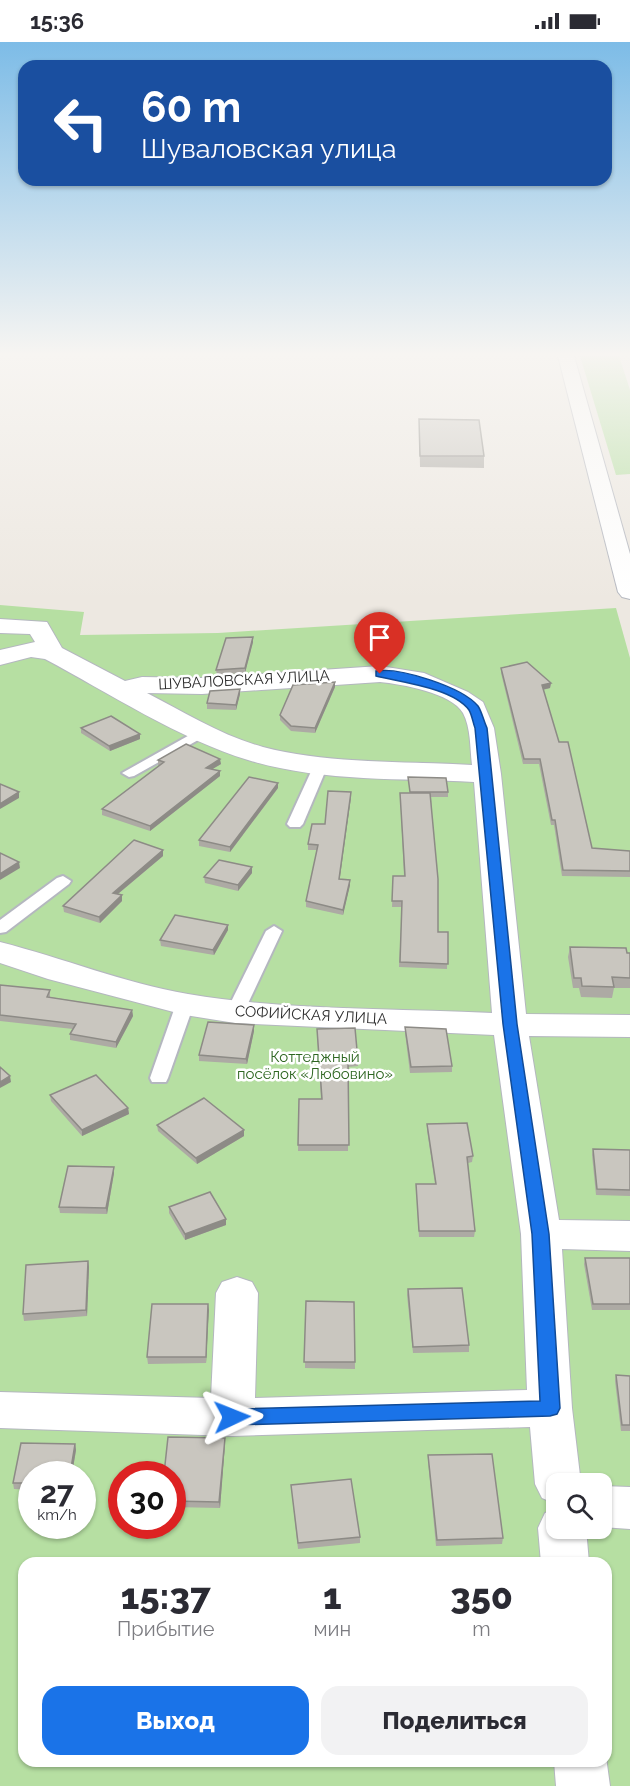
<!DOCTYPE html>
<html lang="ru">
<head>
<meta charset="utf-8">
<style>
	:root { --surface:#fff; --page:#f2f2f3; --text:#2b2b33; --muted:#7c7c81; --accent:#1a73e8 }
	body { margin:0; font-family:Raleway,sans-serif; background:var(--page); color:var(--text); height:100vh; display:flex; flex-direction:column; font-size:22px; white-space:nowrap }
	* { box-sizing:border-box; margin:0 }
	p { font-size:20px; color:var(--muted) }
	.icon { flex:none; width:33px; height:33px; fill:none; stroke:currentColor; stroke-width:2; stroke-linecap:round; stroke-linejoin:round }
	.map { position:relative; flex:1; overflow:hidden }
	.drawer { position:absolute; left:18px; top:1515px; width:594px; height:210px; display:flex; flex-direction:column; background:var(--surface); border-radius:18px; box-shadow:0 2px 4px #0004 }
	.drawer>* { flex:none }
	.top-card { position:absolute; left:18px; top:18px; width:594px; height:126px; border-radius:18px; box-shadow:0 2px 4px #0004; background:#1a4fa0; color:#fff; overflow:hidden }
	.controls { position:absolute; left:546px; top:1431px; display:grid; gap:12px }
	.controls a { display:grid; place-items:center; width:66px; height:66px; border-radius:12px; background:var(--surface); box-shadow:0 2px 4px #0004; font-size:30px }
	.speed { position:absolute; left:18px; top:1419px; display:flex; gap:12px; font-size:30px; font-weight:700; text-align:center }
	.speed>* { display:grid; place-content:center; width:78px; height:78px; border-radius:50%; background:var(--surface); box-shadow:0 2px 4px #0004; line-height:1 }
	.speed small { font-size:15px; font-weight:400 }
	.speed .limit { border:9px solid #d22; background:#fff; color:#111 }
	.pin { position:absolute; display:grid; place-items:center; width:51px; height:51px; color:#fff; margin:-62px -26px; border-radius:50% 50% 50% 0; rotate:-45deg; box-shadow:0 0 6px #0007 }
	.pin .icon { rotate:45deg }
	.me { position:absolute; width:66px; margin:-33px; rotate:88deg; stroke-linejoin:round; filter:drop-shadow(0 0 4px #0008) }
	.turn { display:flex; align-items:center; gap:21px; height:126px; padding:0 24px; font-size:27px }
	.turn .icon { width:78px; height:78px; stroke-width:2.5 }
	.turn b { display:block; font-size:42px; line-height:51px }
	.eta { display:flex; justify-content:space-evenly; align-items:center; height:102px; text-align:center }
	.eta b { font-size:36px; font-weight:800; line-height:42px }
	.action { display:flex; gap:12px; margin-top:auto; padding:12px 24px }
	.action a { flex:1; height:69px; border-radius:18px; background:var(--accent); color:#fff; font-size:24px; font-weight:800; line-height:69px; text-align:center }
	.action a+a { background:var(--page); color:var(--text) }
	.status { display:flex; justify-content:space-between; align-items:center; height:42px; padding:0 30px; background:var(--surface); direction:ltr }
	.status svg { height:16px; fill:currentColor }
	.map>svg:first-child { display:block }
	.green { fill:#b6dfa2; fill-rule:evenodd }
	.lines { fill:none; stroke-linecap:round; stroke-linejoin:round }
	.lane-casing { stroke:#b4b7bf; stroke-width:4 }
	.street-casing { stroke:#b4b7bf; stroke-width:2 }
	.lane { fill:#fff; fill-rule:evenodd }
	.street { fill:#fff; fill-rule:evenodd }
	.wall { fill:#adaaa4 }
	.shaded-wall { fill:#8d8b86 }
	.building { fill:#c9c6bf; stroke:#8d8b86; stroke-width:1.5 }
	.route { fill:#1a73e8; stroke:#114b97; stroke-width:1.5 }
	.labels { text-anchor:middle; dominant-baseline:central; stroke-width:5; stroke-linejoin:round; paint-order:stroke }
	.street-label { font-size:15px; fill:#2d2d2d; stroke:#fff }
	.park-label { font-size:15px; fill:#2e6621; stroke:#fff }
</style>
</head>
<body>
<div class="status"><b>15:36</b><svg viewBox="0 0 49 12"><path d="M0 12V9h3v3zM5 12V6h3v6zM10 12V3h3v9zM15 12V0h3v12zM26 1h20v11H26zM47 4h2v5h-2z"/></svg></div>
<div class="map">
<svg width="630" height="1744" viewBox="0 0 630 1744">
	<rect width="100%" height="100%" fill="#ede8e1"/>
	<!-- green -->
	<g class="green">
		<path d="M 580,314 L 619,314 L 630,348 L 630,432 L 616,433 Z"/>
		<path d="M 0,563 L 84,570 L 80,593 L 218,591 L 616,566 L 630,616 L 630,1744 L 0,1744 ZM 32,1432 L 82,1432 L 82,1484 L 32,1484 ZM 122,1432 L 172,1432 L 172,1484 L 122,1484 ZM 556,1442 L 602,1442 L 602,1486 L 556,1486 ZM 24,1521 L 606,1521 L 606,1719 L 24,1719 Z"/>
	</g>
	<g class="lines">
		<!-- lane casing -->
		<g class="lane-casing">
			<g id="lane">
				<path d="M 202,686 L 209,690 L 207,693 L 134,734 L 129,735 L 122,731 Z"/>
				<path d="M 321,719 L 328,723 L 303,782 L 300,785 L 290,785 L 287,782 L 314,723 Z"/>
				<path d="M 63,834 L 71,839 L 69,842 L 6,890 L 0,891 L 0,878 L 57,836 Z"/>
				<path d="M 274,884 L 282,889 L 244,970 L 241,974 L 229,974 L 226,970 L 266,889 Z"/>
				<path d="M 185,956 L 194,962 L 168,1036 L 166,1040 L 152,1040 L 150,1036 L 176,962 Z"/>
			</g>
		</g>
		<!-- street casing -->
		<g class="street-casing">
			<g id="street">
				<path d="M 558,314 L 574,314 L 630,512 L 630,557 L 622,555 L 618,550 Z"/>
				<path d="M 0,577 L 47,580 L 62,606 L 125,639 L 142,635 L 202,636 L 380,624 L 424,631 L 468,650 L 483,660 L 494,686 L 501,732 L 526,972 L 630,973 L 630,995 L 529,994 L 559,1178 L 630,1179 L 630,1209 L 562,1207 L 572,1366 L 581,1442 L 556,1442 L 556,1462 L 542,1456 L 535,1442 L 530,1385 L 232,1394 L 0,1386 L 0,1350 L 211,1356 L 216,1251 L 222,1240 L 237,1235 L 252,1240 L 258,1251 L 255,1356 L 527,1348 L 521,1192 L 494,993 L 235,981 L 185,973 L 48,937 L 0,921 L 0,900 C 63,916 124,941 188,952 C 288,969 391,966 492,971 L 474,740 C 400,736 319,740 248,718 C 181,698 107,650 45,617 L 31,615 L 0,623 L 0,608 L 35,600 L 30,592 L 0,591 ZM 380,640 C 401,642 452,651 463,671 C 471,686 470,707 472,723 C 405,719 327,722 263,705 C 222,694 184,670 147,651 L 202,652 Z"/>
				<path d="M 602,1444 L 630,1445 L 630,1487 L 602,1485 Z"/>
				<path d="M 556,1467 L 556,1486 L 586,1486 L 589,1521 L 541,1521 L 538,1486 L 545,1471 Z"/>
				<path d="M 606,1715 L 610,1744 L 556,1744 L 554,1719 L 606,1719 Z"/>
			</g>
		</g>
		<!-- lane -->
		<use href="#lane" class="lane"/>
		<!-- street -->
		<use href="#street" class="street"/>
	</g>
	<!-- wall -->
	<g class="wall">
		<path d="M 419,377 L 484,414 L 484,426 L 420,425 Z"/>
		<path d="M 253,595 L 253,600 L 245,631 L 217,633 L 216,628 Z"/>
		<path d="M 501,626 L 551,641 L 550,646 L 543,648 L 592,806 L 630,809 L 630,835 L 562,834 L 554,783 L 551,783 L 539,722 L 523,722 L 501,631 Z"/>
		<path d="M 335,645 L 315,691 L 291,689 L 280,678 L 280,673 Z"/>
		<path d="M 240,652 L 236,668 L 207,667 L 207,661 Z"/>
		<path d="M 81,686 L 140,692 L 140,697 L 110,709 L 81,691 Z"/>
		<path d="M 158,718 L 221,722 L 212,727 L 220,729 L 220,734 L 150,789 L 102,773 L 102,767 L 159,724 L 158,723 Z"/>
		<path d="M 408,735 L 448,750 L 448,755 L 431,755 L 438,890 L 448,890 L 447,927 L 399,925 L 402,865 L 392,865 L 393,834 L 404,834 L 400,751 L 410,751 Z"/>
		<path d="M 278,746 L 230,810 L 199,804 L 199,798 Z"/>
		<path d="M 351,755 L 339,837 L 350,843 L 343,873 L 306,865 L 306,859 L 317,808 L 308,808 L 308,802 L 325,782 Z"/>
		<path d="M 163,808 L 163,814 L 118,852 L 122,853 L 122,859 L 100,881 L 64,870 L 63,864 Z"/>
		<path d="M 252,825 L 252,831 L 238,849 L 205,841 L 204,835 Z"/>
		<path d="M 228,883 L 228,888 L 214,913 L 161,904 L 160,898 Z"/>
		<path d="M 570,905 L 630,911 L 630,946 L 614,946 L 612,956 L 581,955 L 579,946 L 573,946 L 568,915 Z"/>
		<path d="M 0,943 L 50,948 L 50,955 L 132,968 L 133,974 L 116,1006 L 70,998 L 70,992 L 73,987 L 0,979 Z"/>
		<path d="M 405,985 L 452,1024 L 452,1030 L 410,1031 L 405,991 Z"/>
		<path d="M 254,989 L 247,1022 L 199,1019 L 199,1013 Z"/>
		<path d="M 317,993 L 358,1019 L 358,1024 L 348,1025 L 348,1109 L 298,1109 L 299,1057 L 321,1057 Z"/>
		<path d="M 50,1053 L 128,1066 L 129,1072 L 82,1094 L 51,1059 Z"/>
		<path d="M 427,1082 L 473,1114 L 472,1120 L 468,1121 L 475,1189 L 474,1195 L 419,1195 L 416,1142 L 435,1142 L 427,1088 Z"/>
		<path d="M 157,1083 L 244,1094 L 197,1122 L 158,1089 Z"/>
		<path d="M 593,1107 L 630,1108 L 630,1154 L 596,1153 L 592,1113 Z"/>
		<path d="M 114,1131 L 107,1172 L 60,1171 L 59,1165 Z"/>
		<path d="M 169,1165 L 226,1183 L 185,1198 L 169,1171 Z"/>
		<path d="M 585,1216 L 630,1216 L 630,1268 L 592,1268 L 584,1222 Z"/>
		<path d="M 88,1219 L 89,1225 L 87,1274 L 24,1279 L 23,1272 Z"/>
		<path d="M 408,1247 L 469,1303 L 469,1310 L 413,1311 L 407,1253 Z"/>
		<path d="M 306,1259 L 354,1260 L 355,1327 L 305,1326 Z"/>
		<path d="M 208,1262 L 206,1321 L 148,1322 L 147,1315 Z"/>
		<path d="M 616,1333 L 630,1334 L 630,1389 L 621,1389 L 615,1339 Z"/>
		<path d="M 75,1402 L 76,1408 L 72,1432 L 32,1432 L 32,1448 L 14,1447 L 13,1441 Z"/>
		<path d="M 225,1402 L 220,1466 L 172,1465 L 172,1432 Z"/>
		<path d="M 428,1413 L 503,1496 L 502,1502 L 436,1504 L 428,1419 Z"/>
		<path d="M 291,1443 L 360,1495 L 360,1501 L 298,1507 Z"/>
	</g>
	<!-- shaded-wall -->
	<g class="shaded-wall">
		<path d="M 253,595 L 253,600 L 245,631 L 245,626 Z"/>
		<path d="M 335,640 L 335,645 L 315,691 L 315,686 Z"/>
		<path d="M 551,641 L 550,646 L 541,648 L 542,643 Z"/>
		<path d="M 240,647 L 240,652 L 236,668 L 236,663 Z"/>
		<path d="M 140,692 L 140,697 L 110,709 L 109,704 Z"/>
		<path d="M 220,717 L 221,722 L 206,731 L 206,726 Z"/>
		<path d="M 220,729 L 220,734 L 150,789 L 150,784 Z"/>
		<path d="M 278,741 L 278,746 L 230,810 L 230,805 Z"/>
		<path d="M 19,750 L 19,756 L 0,767 L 0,762 Z"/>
		<path d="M 351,750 L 351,755 L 339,842 L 339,837 Z"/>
		<path d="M 163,808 L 163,814 L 113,856 L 113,851 Z"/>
		<path d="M 19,820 L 20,826 L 0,838 L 0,832 Z"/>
		<path d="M 252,825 L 252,831 L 238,849 L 238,843 Z"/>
		<path d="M 350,838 L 350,843 L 343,873 L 343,868 Z"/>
		<path d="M 122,853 L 122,859 L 100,881 L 99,875 Z"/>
		<path d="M 228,883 L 228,888 L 214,913 L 213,908 Z"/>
		<path d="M 132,968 L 133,974 L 116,1006 L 116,1000 Z"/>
		<path d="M 254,983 L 254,989 L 247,1022 L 246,1017 Z"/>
		<path d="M 10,1034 L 11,1040 L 0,1046 L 0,1040 Z"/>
		<path d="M 128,1066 L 129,1072 L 82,1094 L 82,1088 Z"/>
		<path d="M 244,1088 L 244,1094 L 197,1122 L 196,1116 Z"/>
		<path d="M 114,1125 L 114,1131 L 107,1172 L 106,1166 Z"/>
		<path d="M 226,1177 L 226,1183 L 185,1198 L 185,1192 Z"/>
		<path d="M 88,1219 L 89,1225 L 87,1274 L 86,1268 Z"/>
		<path d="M 208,1262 L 209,1268 L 206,1321 L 206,1315 Z"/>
		<path d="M 225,1396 L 225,1402 L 220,1466 L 219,1460 Z"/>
		<path d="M 75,1402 L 76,1408 L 72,1432 L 70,1432 Z"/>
	</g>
	<!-- building -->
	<g class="building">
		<path d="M 419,377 L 479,378 L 484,414 L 420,414 Z"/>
		<path d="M 253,595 L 245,626 L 216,628 L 226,596 Z"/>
		<path d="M 527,620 L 551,641 L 542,643 L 559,700 L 568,700 L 592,806 L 630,809 L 630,829 L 563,828 L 555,778 L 552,778 L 540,717 L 524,717 L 501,626 Z"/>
		<path d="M 335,640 L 315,686 L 291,684 L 280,673 L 293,643 Z"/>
		<path d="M 240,647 L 236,663 L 207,661 L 210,649 Z"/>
		<path d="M 111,674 L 140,692 L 109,704 L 81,686 Z"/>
		<path d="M 186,702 L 220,717 L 206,726 L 220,729 L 150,784 L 102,767 L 164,720 L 158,718 Z"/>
		<path d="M 249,735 L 278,741 L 230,805 L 199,798 Z"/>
		<path d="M 408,735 L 446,736 L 448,750 L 410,750 Z"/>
		<path d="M 0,742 L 19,750 L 0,762 Z"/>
		<path d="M 328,749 L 351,750 L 339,837 L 350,838 L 343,868 L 306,859 L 318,803 L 308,802 L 312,782 L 325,782 Z"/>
		<path d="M 400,751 L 430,751 L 438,837 L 438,890 L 448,890 L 448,922 L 400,920 L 402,859 L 392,859 L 393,834 L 405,834 Z"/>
		<path d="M 134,798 L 163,808 L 113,851 L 122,853 L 99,875 L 63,864 Z"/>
		<path d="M 0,811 L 19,820 L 0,832 Z"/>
		<path d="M 219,818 L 252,825 L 238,843 L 204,835 Z"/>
		<path d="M 175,873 L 228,883 L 213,908 L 160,898 Z"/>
		<path d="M 570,905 L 626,906 L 627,911 L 630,911 L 630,936 L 612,935 L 614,945 L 582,944 L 581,936 L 574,936 Z"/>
		<path d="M 0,943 L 50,948 L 47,955 L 132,968 L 116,1000 L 70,992 L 76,982 L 0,973 Z"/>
		<path d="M 208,980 L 254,983 L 246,1017 L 199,1013 Z"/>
		<path d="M 405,985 L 446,987 L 452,1024 L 411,1025 Z"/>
		<path d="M 355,986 L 358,1019 L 348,1019 L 349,1103 L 298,1103 L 299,1057 L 322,1057 L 317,987 Z"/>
		<path d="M 0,1025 L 10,1034 L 0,1040 Z"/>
		<path d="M 96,1033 L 128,1066 L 82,1088 L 50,1053 Z"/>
		<path d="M 204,1056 L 244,1088 L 196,1116 L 157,1083 Z"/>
		<path d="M 467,1081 L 473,1114 L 467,1115 L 475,1189 L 419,1189 L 416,1142 L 436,1142 L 427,1082 Z"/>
		<path d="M 593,1107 L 630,1108 L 630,1148 L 597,1147 Z"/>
		<path d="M 68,1124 L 114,1125 L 106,1166 L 59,1165 Z"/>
		<path d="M 210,1150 L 226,1177 L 185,1192 L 169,1165 Z"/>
		<path d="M 585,1216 L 630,1216 L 630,1262 L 593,1262 Z"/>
		<path d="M 88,1219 L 86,1268 L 23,1272 L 26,1223 Z"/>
		<path d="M 462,1246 L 469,1303 L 413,1305 L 408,1247 Z"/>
		<path d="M 306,1259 L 354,1260 L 355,1320 L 304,1320 Z"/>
		<path d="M 152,1262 L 208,1262 L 206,1315 L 147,1315 Z"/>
		<path d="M 616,1333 L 630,1334 L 630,1383 L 622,1383 Z"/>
		<path d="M 168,1395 L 225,1396 L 219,1460 L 172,1459 L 172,1432 L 164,1432 Z"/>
		<path d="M 21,1401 L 75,1402 L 70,1432 L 32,1432 L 32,1441 L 13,1441 Z"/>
		<path d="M 492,1412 L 503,1496 L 437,1498 L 428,1413 Z"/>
		<path d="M 351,1437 L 360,1495 L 298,1501 L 291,1443 Z"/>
	</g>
	<!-- sky -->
	<linearGradient id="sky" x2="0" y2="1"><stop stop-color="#7dbce7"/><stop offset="0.56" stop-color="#f7f5f2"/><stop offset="1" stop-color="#f7f5f2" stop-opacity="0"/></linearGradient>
	<rect width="630" height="558" fill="url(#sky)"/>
	<!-- route -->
	<path class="route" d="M 376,629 C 400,625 462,645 478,664 C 482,670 484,680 487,686 L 517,982 L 549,1192 L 560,1366 L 557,1372 L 550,1374 L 232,1383 L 226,1380 L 223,1375 L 226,1369 L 232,1367 L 540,1359 L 532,1192 L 503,982 L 475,686 C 473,681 472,673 469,668 C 453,646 400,640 376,634 Z"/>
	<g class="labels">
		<!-- street labels -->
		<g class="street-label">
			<text transform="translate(244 638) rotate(-3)">ШУВАЛОВСКАЯ УЛИЦА</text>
			<text transform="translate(311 973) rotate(3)">СОФИЙСКАЯ УЛИЦА</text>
		</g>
		<!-- park labels -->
		<g class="park-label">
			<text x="315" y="1015">Коттеджный<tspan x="315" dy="17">посёлок «Любовино»</tspan></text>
		</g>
	</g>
</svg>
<div class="controls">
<a><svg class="icon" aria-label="search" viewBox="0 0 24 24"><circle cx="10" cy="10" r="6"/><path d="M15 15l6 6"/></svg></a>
</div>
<div class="speed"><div>27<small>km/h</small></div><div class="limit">30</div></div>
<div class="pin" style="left:380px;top:632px;background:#d93025"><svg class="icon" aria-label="arrive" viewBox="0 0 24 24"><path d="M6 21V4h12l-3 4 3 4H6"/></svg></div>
<svg class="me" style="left:232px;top:1375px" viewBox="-20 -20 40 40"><path d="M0-17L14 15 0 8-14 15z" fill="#1a73e8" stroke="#fff" stroke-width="4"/></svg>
<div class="top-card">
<div class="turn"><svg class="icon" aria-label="left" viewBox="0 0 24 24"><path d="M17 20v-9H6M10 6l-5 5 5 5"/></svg><div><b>60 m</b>Шуваловская улица</div></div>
</div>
<section class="drawer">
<div class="eta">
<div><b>15:37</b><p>Прибытие</p></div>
<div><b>1</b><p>мин</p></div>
<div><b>350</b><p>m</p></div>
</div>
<div class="action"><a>Выход</a><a>Поделиться</a></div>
</section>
</div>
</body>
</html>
